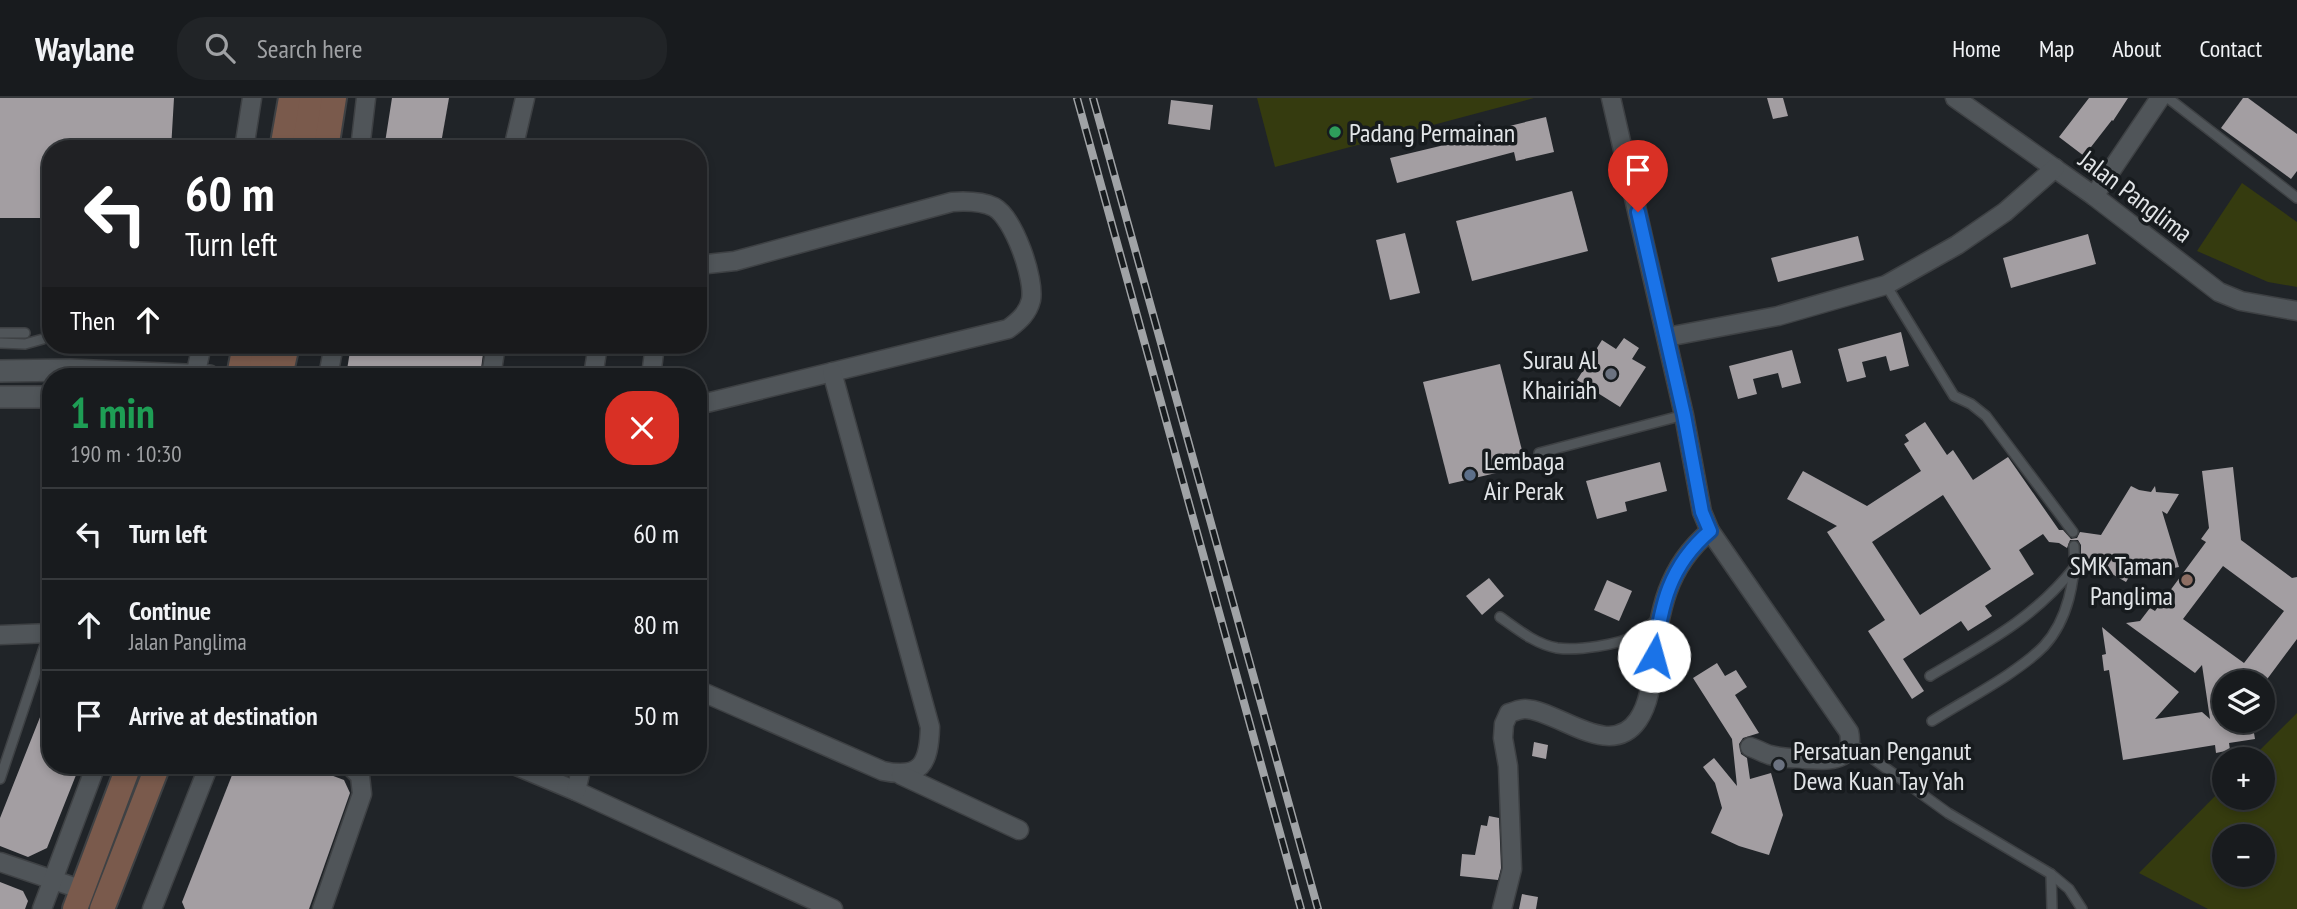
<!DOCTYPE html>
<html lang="en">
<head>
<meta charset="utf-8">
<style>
	:root { --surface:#181b1e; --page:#212427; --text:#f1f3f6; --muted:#9fa1a4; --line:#36393c }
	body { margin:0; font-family:"PT Sans Narrow",sans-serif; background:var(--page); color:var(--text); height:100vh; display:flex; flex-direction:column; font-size:26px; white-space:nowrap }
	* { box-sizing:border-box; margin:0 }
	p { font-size:23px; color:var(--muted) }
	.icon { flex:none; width:38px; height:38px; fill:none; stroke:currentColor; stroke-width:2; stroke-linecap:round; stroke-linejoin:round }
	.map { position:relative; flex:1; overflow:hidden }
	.sheet { position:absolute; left:42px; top:270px; width:665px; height:406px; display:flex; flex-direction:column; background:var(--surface); border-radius:28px; box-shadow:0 4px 10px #0003,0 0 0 2px var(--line) }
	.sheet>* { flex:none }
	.banner { position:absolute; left:42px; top:42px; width:665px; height:214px; border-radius:28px; box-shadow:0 4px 10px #0003,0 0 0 2px var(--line); background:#202124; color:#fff; overflow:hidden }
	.tools { position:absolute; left:2212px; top:572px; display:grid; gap:14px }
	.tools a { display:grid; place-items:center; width:63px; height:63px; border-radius:50%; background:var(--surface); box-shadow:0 4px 10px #0003,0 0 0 2px var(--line); font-size:35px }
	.pin { position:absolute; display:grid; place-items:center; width:60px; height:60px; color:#fff; margin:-72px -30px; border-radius:50% 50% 50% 0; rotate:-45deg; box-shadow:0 0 7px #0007 }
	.pin .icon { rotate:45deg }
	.me { position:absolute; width:77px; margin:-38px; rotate:7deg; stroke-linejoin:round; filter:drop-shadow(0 0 5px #0008) }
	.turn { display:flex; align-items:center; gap:24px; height:147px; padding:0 28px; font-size:32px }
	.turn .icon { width:91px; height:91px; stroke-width:2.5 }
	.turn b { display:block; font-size:49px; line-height:60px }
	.then { display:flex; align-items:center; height:66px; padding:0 28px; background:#0003; gap:14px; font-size:26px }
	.round { display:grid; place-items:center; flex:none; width:74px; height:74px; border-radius:28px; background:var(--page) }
	.head { display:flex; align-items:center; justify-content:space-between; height:119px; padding:0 28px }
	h1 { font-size:42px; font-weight:800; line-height:52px; color:#1e9e55 }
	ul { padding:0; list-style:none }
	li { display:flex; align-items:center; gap:21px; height:91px; padding:0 28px; border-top:2px solid var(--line) }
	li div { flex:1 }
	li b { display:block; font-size:26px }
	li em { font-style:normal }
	header { display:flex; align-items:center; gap:42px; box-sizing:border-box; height:98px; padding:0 35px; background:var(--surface); border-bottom:2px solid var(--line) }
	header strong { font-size:33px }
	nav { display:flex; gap:38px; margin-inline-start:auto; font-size:24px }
	.search { width:490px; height:63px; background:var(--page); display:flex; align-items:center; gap:18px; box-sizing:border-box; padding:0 24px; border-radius:28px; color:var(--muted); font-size:26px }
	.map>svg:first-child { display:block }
	.green { fill:#353b0f; fill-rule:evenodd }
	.building { fill:#a39ea2; fill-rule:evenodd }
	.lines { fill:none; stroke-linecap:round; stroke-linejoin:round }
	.service-casing { stroke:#3e4144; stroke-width:12 }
	.minor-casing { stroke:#3e4144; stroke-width:21 }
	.tertiary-casing { stroke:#3e4144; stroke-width:24 }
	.secondary-casing { stroke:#3e4144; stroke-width:28 }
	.service { stroke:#505559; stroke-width:9 }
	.minor { stroke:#505559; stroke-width:18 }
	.tertiary { stroke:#505559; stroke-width:21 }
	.secondary { stroke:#7a5a4c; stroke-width:24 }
	.rail-casing { stroke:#a0a3a6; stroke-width:8 }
	.rail { stroke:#171b1e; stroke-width:5; stroke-dasharray:16; stroke-linecap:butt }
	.route-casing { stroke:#114b97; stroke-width:18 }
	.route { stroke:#1a73e8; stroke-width:12 }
	.leisure-dot { fill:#2e9e5b; stroke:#171b1e; stroke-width:2.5 }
	.worship-dot { fill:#6b7280; stroke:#171b1e; stroke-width:2.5 }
	.service-dot { fill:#5c6f8a; stroke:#171b1e; stroke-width:2.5 }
	.education-dot { fill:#8d6e63; stroke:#171b1e; stroke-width:2.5 }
	.labels { text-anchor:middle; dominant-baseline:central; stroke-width:7; stroke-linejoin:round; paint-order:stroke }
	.poi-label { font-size:26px; fill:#e2e5e8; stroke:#171b1e; text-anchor:start }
	.street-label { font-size:26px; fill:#e2e5e8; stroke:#171b1e }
</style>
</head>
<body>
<header>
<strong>Waylane</strong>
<div class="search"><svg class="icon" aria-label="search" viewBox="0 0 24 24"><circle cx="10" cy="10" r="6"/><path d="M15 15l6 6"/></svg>Search here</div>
<nav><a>Home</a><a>Map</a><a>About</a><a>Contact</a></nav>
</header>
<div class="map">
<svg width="2297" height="811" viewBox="0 0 2297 811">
	<rect width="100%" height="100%" fill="#202428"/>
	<!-- green -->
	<g class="green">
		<path d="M 1257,0 L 1534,0 L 1275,69 Z"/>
		<path d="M 2242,85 L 2297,124 L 2297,189 L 2268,184 L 2197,153 Z"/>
		<path d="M 2297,615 L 2297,811 L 2208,811 L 2139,775 L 2224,689 L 2224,700 L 2263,700 L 2263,662 L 2251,661 ZM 2224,738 L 2263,738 L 2263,777 L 2224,777 Z"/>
	</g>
	<!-- building -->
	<g class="building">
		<path d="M 0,0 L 174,0 L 171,51 L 51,51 L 51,120 L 0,120 Z"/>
		<path d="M 392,0 L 449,0 L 440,51 L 384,51 Z"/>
		<path d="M 1767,0 L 1783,0 L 1788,18 L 1773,21 Z"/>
		<path d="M 2089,0 L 2128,0 L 2113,23 L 2112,22 L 2084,58 L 2059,39 Z"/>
		<path d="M 2243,0 L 2248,0 L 2297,36 L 2297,73 L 2291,81 L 2221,30 Z"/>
		<path d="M 1171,2 L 1213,7 L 1210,32 L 1168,26 Z"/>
		<path d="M 1546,19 L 1554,54 L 1516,63 L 1514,54 L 1397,85 L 1390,60 L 1461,43 L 1460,40 Z"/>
		<path d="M 1572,93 L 1588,153 L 1472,183 L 1456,123 Z"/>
		<path d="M 1405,135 L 1420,195 L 1390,202 L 1376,142 Z"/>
		<path d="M 2088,136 L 2096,166 L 2011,190 L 2003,160 Z"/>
		<path d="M 1858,138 L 1864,162 L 1778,184 L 1771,160 Z"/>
		<path d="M 1901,234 L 1909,268 L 1890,273 L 1886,258 L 1862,264 L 1866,279 L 1847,284 L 1838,251 Z"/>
		<path d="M 1624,240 L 1639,250 L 1632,261 L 1646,269 L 1620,309 L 1577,282 L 1602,242 L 1616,251 Z"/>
		<path d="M 351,247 L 483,247 L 484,248 L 480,278 L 346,278 Z"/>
		<path d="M 1792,252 L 1801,285 L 1782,290 L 1778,275 L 1753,281 L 1757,296 L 1738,301 L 1729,268 Z"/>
		<path d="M 1500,266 L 1526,368 L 1449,386 L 1423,284 Z"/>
		<path d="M 1925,324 L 1947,357 L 1953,352 L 1973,382 L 2008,359 L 2059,432 L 2063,432 L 2071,441 L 2077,440 L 2080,434 L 2101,437 L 2131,388 L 2139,392 L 2151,394 L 2155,388 L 2156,394 L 2179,396 L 2167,416 L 2162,413 L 2179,469 L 2129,479 L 2126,484 L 2081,458 L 2081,447 L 2078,442 L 2070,442 L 2067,450 L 2059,445 L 2049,444 L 2043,436 L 2019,452 L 2034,476 L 1985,508 L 1992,518 L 1968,533 L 1961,523 L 1903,561 L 1924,593 L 1912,601 L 1868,533 L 1885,522 L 1827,434 L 1837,428 L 1787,401 L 1803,373 L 1867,408 L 1921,373 L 1904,346 L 1909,343 L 1905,337 ZM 1943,397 L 1991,471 L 1920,517 L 1872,444 Z"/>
		<path d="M 1660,364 L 1667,393 L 1625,404 L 1627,413 L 1597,421 L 1586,383 Z"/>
		<path d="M 2233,369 L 2241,442 L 2292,480 L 2297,479 L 2297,541 L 2265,584 L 2224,584 L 2224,623 L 2252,623 L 2255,641 L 2229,645 L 2230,652 L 2216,655 L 2215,647 L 2123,662 L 2109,572 L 2104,573 L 2102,557 L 2106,556 L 2102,529 L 2179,594 L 2155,621 L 2202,614 L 2210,621 L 2202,567 L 2195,575 L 2126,525 L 2140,523 L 2150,510 L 2155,513 L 2206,444 L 2201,441 L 2209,430 L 2202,373 ZM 2223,468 L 2284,513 L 2244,565 L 2183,521 Z"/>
		<path d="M 1489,480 L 1504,498 L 1482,517 L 1466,498 Z"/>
		<path d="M 1607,482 L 1632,493 L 1619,523 L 1594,512 Z"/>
		<path d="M 1717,565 L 1725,578 L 1736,572 L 1747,589 L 1735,597 L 1759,635 L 1743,640 L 1739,646 L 1741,656 L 1747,660 L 1750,681 L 1771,675 L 1783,717 L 1769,757 L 1739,748 L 1711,735 L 1722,710 L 1715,685 L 1703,669 L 1714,660 L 1737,688 L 1732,641 L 1693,580 Z"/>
		<path d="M 50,594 L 51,667 L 80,667 L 47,750 L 28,759 L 0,748 L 0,720 Z"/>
		<path d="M 1534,644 L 1548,647 L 1546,661 L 1532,658 Z"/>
		<path d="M 236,667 L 304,667 L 344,682 L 350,695 L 309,811 L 185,811 L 182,804 Z"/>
		<path d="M 1489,718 L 1499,720 L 1501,770 L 1498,782 L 1460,778 L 1462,756 L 1475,757 L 1481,727 L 1487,728 Z"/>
		<path d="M 0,784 L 23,793 L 28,803 L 25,811 L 0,811 Z"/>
		<path d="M 1522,796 L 1538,799 L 1536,811 L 1519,811 Z"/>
	</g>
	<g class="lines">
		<!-- service casing -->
		<g class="service-casing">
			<g id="service">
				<path d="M 2168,0 L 2297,100"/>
				<path d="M 1886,187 L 1954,298 L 1971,306 L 1986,318 L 2073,434"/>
				<path d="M 0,235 L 25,235"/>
				<path d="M 0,245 L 25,246 L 43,241"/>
				<path d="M 1539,355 L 1684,317"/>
				<path d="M 1500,519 C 1517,531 1535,546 1557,550 C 1577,553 1618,547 1637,537 C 1644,533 1651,526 1658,520"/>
				<path d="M 1930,578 C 1986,545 2032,522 2074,470"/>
				<path d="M 1932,623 C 1965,602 2018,575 2044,548 C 2068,522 2076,481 2074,448"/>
				<path d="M 1851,645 L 1948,715 L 2051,776 L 2069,791 L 2082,811"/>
				<path d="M 0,681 L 49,535"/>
				<path d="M 2051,776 L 2052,811"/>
			</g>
		</g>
		<!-- minor casing -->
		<g class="minor-casing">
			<g id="minor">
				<path d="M 1611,0 L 1684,317 L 1702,414 L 1710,433 L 1849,634 C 1856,666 1825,662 1803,661 C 1792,660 1781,660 1770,657 C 1763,655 1757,651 1750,649"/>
				<path d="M 1955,0 L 2094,98 L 2219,194 L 2241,203 L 2297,213"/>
				<path d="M 244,51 L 252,0"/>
				<path d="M 360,51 L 366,0"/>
				<path d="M 513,51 L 525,0"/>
				<path d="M 2094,98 L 2160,0"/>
				<path d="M 698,167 L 735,163 L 952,104 C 966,103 981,103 994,109 C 1014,120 1035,181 1031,202 C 1028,215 1019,223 1008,231 L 698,307"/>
				<path d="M 1667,239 L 1778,218 L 1886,187 L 1957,147 L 2005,114 L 2055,70"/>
				<path d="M 195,278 L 202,247"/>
				<path d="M 328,278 L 334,247"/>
				<path d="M 491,278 L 496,247"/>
				<path d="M 593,278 L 598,247"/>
				<path d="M 651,278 L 655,247"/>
				<path d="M 0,537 L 51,535"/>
				<path d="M 698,592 L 883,673 C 921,681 929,666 930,629 L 832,274"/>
				<path d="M 514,667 L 576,693 L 833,811"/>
				<path d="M 901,677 L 1019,732"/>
				<path d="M 576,693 L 582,667"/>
				<path d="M 0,764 L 83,792"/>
				<path d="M 42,811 L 96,667"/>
				<path d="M 152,811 L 209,667"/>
				<path d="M 322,811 L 362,696 L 360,678 L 349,667"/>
				<path d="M 1502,811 L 1512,771 L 1508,668 L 1503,640 L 1504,626 L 1509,615 C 1514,614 1519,611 1525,611 C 1558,612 1610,663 1638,622 C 1649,606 1651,586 1653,566 C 1660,512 1666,470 1710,433"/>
			</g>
		</g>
		<!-- tertiary casing -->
		<g class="tertiary-casing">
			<g id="tertiary">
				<path d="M 0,273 L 70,272 L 209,278"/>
				<path d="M 0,299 L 51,299"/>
			</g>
		</g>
		<!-- secondary casing -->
		<g class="secondary-casing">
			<g id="secondary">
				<path d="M 282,51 L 291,0"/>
				<path d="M 304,51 L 312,0"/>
				<path d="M 326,51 L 334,0"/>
				<path d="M 239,278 L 245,247"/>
				<path d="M 260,278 L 266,247"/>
				<path d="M 280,278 L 287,247"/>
				<path d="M 75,811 L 129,667"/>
				<path d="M 102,811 L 158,667"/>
			</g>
		</g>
		<!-- service -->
		<use href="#service" class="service"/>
		<!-- minor -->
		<use href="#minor" class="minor"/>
		<!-- tertiary -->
		<use href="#tertiary" class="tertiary"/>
		<!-- secondary -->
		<use href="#secondary" class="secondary"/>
		<!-- rail casing -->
		<g class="rail-casing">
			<g id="rail">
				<path d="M 1077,0 L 1301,811"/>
				<path d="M 1093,0 L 1318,811"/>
			</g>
		</g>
		<!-- rail -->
		<use href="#rail" class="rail"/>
	</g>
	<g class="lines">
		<!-- route casing -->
		<g class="route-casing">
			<path id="route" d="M 1638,114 L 1684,317 L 1702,414 L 1710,433 C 1669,468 1661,507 1654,558"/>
		</g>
		<!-- route -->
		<use href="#route" class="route"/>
	</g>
	<!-- markers -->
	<circle class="leisure-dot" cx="1335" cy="34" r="7"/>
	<g class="worship-dot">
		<circle cx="1611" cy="276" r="7"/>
		<circle cx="1779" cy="667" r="7"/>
	</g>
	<circle class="service-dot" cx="1470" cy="377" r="7"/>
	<circle class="education-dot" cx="2187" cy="482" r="7"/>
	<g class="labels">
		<!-- poi labels -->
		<g class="poi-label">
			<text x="1349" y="34">Padang Permainan</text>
			<text x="1597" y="261" text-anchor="end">Surau Al<tspan x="1597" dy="30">Khairiah</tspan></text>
			<text x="1484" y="362">Lembaga<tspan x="1484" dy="30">Air Perak</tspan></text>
			<text x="2173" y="467" text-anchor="end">SMK Taman<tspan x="2173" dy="30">Panglima</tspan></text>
			<text x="1793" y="652">Persatuan Penganut<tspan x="1793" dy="30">Dewa Kuan Tay Yah</tspan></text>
		</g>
		<!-- street labels -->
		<g class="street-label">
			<text transform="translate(2136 98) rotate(37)">Jalan Panglima</text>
		</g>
	</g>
</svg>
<div class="tools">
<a><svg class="icon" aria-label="layers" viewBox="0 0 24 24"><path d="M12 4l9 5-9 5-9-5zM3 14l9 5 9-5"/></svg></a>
<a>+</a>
<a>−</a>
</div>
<div class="pin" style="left:1638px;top:114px;background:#d93025"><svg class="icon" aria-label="arrive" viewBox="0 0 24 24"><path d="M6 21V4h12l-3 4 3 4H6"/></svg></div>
<svg class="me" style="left:1654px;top:558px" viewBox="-20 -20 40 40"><circle r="19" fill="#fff"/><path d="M0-13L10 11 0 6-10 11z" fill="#1a73e8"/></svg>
<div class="banner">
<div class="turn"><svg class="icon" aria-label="left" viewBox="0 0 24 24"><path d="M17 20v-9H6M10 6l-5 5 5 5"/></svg><div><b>60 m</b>Turn left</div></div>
<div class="then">Then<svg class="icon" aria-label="ahead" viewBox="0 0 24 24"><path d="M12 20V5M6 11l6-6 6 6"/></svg></div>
</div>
<section class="sheet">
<div class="head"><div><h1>1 min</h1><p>190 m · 10:30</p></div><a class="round" style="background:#d93025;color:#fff"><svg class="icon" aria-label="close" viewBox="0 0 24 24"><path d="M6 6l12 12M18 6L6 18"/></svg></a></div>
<ul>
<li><svg class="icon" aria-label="left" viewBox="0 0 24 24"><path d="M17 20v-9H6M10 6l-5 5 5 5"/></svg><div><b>Turn left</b></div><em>60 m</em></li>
<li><svg class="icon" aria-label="ahead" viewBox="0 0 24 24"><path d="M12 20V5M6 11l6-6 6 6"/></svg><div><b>Continue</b><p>Jalan Panglima</p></div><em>80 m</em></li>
<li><svg class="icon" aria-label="arrive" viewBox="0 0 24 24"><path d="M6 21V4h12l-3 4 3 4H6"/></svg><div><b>Arrive at destination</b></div><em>50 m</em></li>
</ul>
</section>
</div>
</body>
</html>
